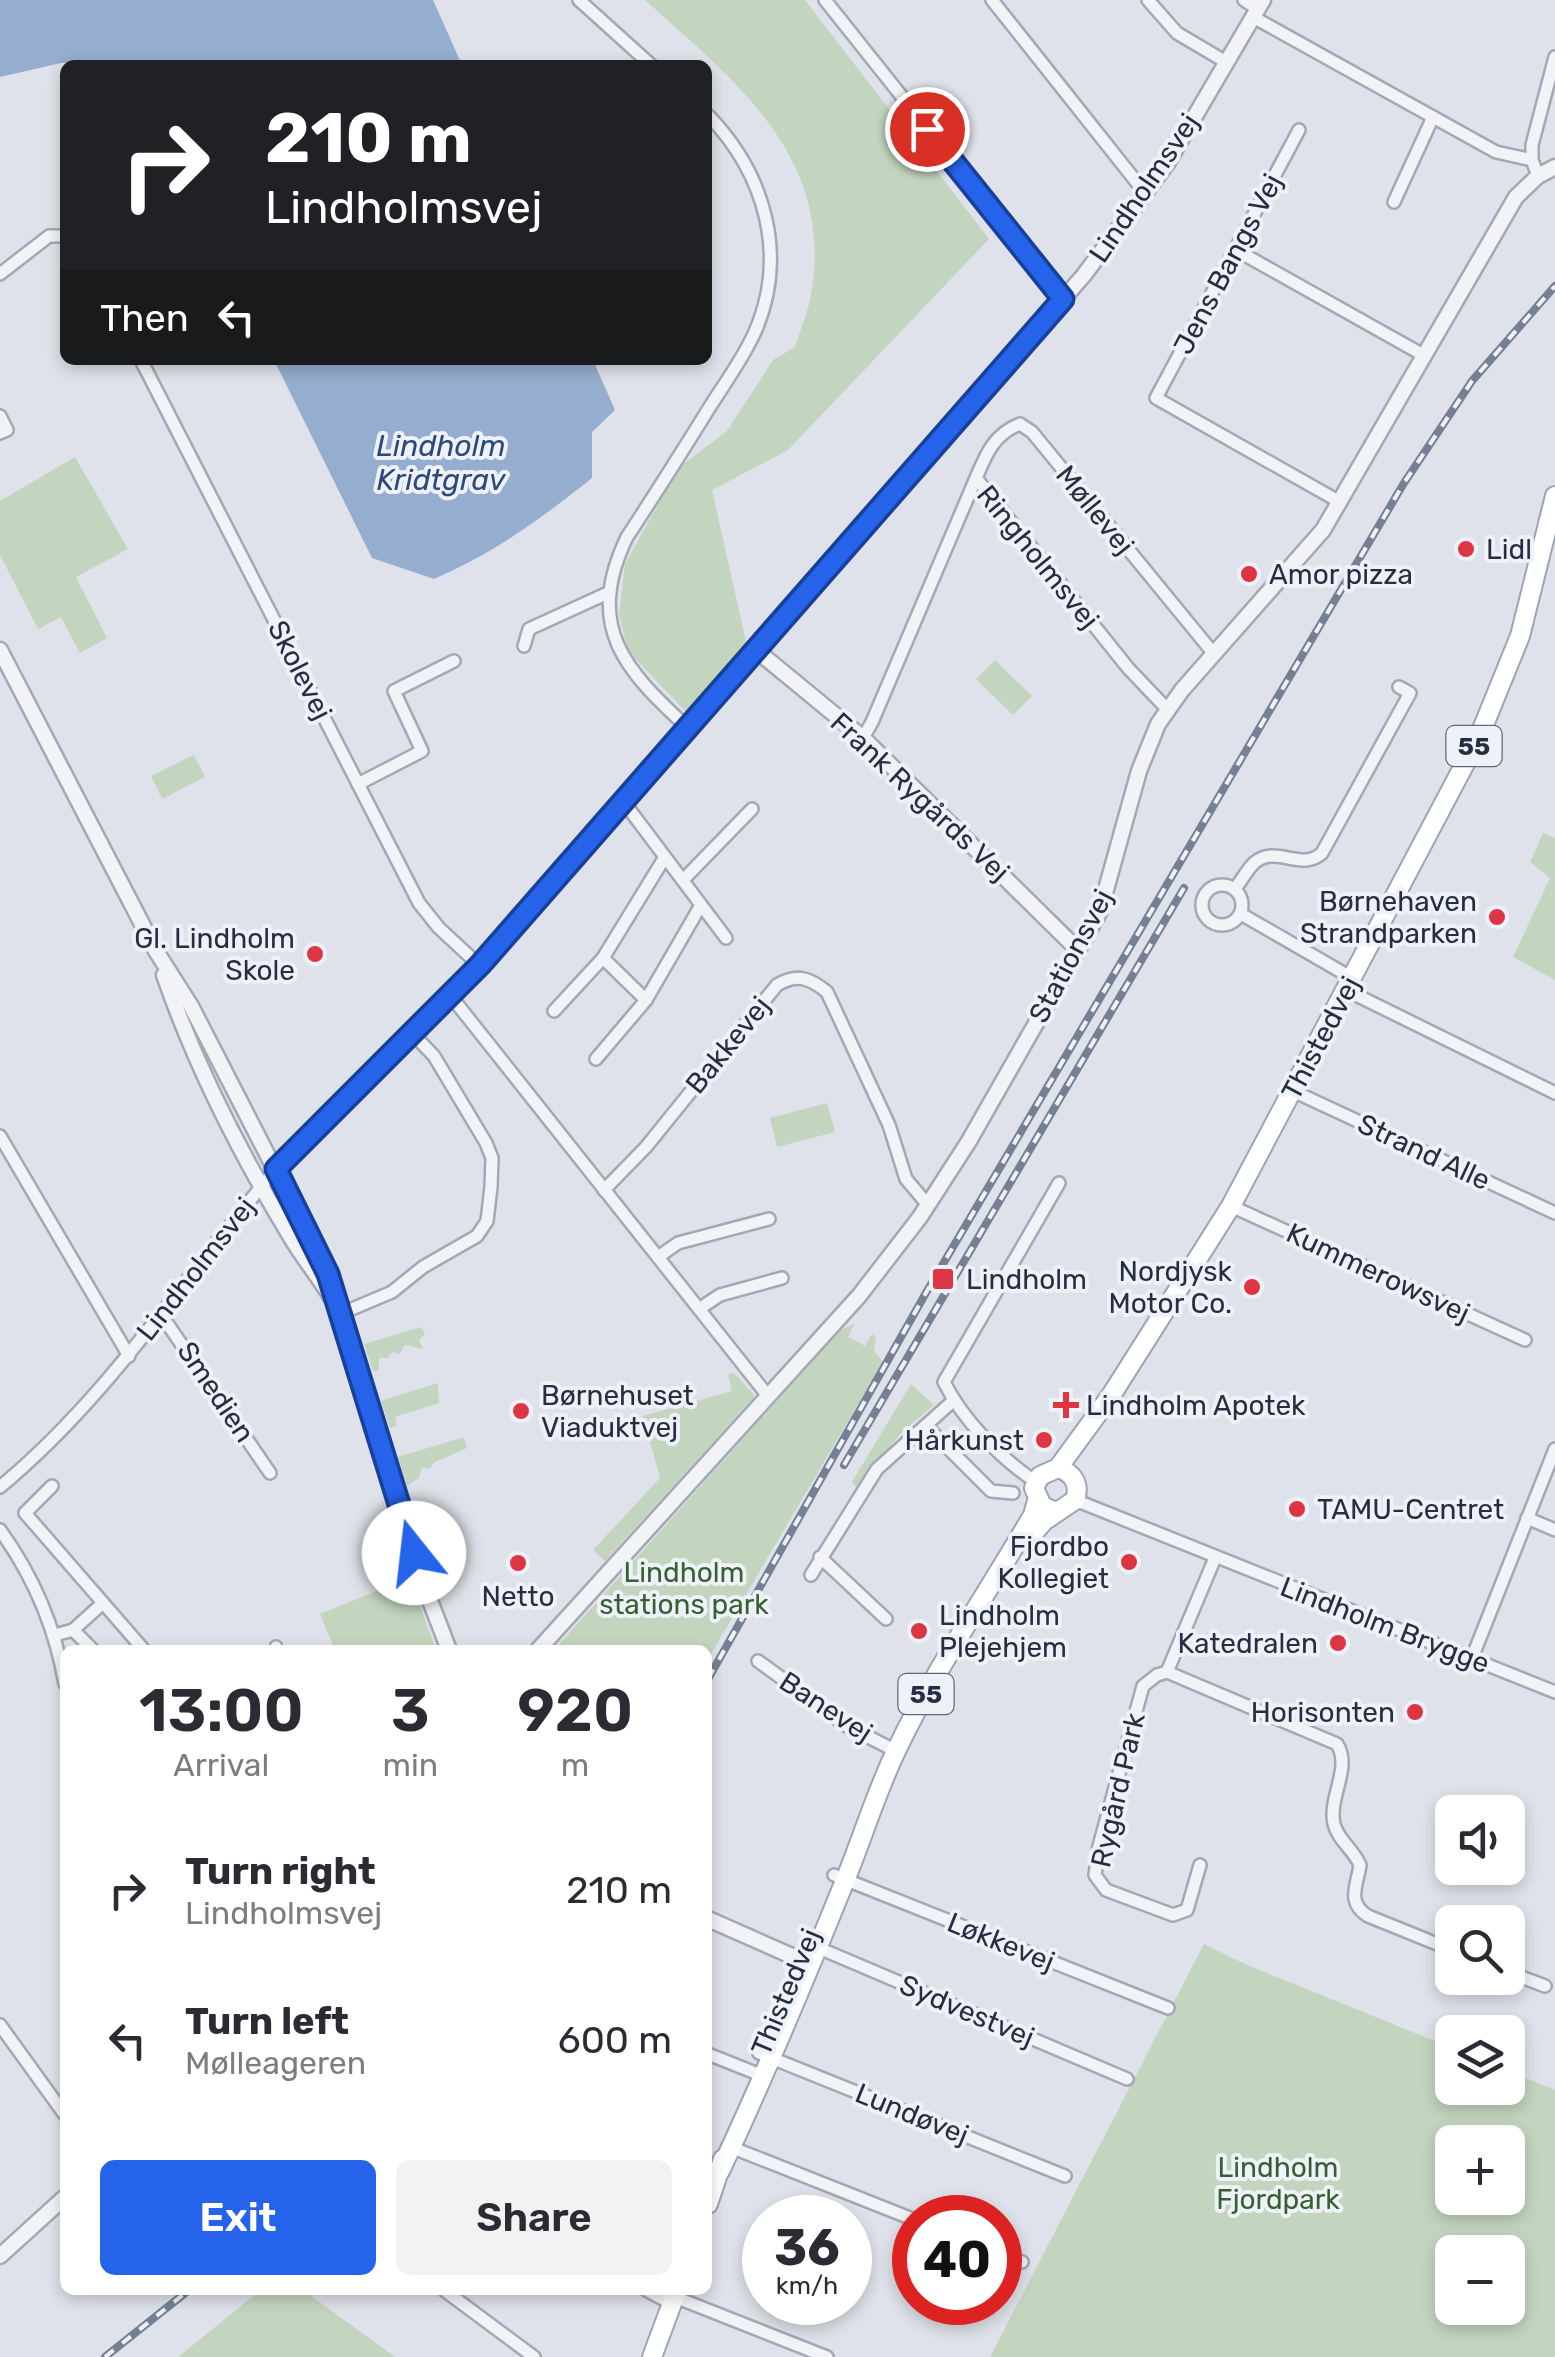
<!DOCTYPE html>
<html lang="en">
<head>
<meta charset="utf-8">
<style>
	:root { --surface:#fff; --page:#f2f2f3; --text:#2b2b33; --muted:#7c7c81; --accent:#2563eb }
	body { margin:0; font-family:Rubik,sans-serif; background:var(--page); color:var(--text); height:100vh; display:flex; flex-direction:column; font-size:38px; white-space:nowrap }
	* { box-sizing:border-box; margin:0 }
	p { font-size:32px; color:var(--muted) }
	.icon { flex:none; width:55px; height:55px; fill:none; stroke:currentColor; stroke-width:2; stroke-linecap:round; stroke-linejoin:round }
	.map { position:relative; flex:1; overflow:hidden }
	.side { position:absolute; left:60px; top:1645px; width:652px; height:650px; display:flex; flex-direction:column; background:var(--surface); border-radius:15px; box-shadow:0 5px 15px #0003 }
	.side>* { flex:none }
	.guide { position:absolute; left:60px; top:60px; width:652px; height:305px; border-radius:15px; box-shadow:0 5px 15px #0003; background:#202124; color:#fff; overflow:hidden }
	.fabs { position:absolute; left:1435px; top:1795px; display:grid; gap:20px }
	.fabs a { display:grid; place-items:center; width:90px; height:90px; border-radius:15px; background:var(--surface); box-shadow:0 5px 15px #0003; font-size:50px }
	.speed { position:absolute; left:742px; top:2195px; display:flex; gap:20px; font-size:50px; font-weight:700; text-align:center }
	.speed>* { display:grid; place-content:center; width:130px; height:130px; border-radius:50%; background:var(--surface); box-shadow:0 5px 15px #0003; line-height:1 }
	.speed small { font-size:25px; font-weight:400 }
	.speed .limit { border:15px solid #d22; background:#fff; color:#111 }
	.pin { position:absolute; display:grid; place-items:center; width:85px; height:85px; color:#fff; margin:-42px; border:5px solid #fff; border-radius:50%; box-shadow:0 2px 10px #0007 }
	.me { position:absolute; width:110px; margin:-55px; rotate:344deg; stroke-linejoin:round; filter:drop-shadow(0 0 8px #0008) }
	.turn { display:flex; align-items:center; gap:35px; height:210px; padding:0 40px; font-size:45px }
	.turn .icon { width:130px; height:130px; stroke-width:2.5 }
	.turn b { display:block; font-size:70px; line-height:85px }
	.then { display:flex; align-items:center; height:95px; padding:0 40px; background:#0003; gap:20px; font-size:38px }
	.eta { display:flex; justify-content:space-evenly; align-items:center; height:170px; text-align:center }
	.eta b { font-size:60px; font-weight:600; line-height:70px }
	.primary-button { display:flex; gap:20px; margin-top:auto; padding:20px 40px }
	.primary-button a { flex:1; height:115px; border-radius:15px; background:var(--accent); color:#fff; font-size:40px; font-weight:600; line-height:115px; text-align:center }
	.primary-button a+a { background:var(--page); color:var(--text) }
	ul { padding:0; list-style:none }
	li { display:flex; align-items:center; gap:30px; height:150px; padding:0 40px }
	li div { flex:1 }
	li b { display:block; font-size:38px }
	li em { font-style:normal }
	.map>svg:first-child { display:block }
	.green { fill:#c3d5bf; fill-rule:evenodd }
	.water { fill:#95adce }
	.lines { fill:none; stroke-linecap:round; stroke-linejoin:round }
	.minor-casing { stroke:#a4a8b5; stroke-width:16 }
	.tertiary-casing { stroke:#a4a8b5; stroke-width:19 }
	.primary-casing { stroke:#9ca5b7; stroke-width:22 }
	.minor { stroke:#f2f3f7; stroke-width:11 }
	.tertiary { stroke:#f2f3f7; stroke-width:14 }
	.primary { stroke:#fff; stroke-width:18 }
	.rail-casing { stroke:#768095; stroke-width:8 }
	.rail { stroke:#eef1f7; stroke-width:4; stroke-dasharray:11; stroke-linecap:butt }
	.route-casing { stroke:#184099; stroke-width:25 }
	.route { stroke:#2563eb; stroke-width:18 }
	.poi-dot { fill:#dd3544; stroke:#eef1f7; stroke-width:4 }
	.labels { text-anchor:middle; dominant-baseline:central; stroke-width:8; stroke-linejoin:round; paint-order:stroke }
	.shield { fill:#eef1f7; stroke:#626879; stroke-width:2.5 }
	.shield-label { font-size:25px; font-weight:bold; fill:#262e43 }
	.street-label { font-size:28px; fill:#262e43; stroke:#eef1f7 }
	.poi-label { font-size:28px; fill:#262e43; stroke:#eef1f7; text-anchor:start }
	.park-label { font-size:28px; fill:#376031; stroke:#eef1f7 }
	.water-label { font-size:30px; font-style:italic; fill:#2b4a7b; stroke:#eef1f7 }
</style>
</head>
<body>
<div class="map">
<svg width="1555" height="2357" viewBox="0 0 1555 2357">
	<rect width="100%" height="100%" fill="#dfe2ea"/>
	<!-- green -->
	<g class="green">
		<path d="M 645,0 L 805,0 L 989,239 L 788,450 L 712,490 L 747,646 L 687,713 L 628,651 L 619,615 L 625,564 L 678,468 L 727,431 L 773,360 L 795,347 C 800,330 808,312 811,295 C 835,157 736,82 645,0 Z"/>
		<path d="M 75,457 L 128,549 L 76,577 L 107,638 L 80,653 L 61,617 L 38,629 L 0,555 L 0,501 Z"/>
		<path d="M 995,660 L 1032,696 L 1013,715 L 976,679 Z"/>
		<path d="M 194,755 L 205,777 L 162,799 L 151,776 Z"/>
		<path d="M 1543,833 L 1555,838 L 1555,980 L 1513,957 L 1550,878 L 1530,862 Z"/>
		<path d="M 827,1103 L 835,1132 L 777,1147 L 770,1118 Z"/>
		<path d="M 854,1324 L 848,1337 L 865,1346 L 872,1334 L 876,1337 L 874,1351 L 883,1362 L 708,1659 L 708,1650 L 554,1650 L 840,1330 Z"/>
		<path d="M 421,1327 L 425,1334 L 419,1340 L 423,1349 L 405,1345 L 400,1354 L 392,1352 L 388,1358 L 379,1358 L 379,1370 L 373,1371 L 364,1344 Z"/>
		<path d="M 733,1372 L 755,1396 L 605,1561 L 593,1550 L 660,1478 L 643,1416 L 732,1391 L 728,1375 Z"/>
		<path d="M 438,1383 L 439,1403 L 395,1417 L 397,1426 L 390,1428 L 381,1401 Z"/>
		<path d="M 911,1384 L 934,1405 L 902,1432 L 856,1487 L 852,1482 Z"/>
		<path d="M 464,1437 L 467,1448 L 435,1462 L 429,1469 L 422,1467 L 419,1478 L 407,1486 L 398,1457 Z"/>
		<path d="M 398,1558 L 403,1559 L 436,1650 L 335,1650 L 320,1614 L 402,1581 L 395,1559 Z"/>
		<path d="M 1204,1944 L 1245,1964 L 1452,2048 L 1452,2088 L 1508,2088 L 1508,2071 L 1555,2090 L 1555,2357 L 990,2357 ZM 1452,2142 L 1508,2142 L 1508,2198 L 1452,2198 ZM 1452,2252 L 1508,2252 L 1508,2308 L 1452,2308 Z"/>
		<path d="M 261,2290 L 303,2290 L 395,2357 L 178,2357 Z"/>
	</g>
	<!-- water -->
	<g class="water">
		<path d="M 0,0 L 433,0 L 462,65 L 61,63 L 0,77 Z"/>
		<path d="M 274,360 L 593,360 L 615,410 L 592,432 L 592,478 C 539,520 496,552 434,579 L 372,558 Z"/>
	</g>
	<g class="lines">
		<!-- minor casing -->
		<g class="minor-casing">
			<g id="minor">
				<path d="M 579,0 L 651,65"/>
				<path d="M 825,0 L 1063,299"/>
				<path d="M 992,0 L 1146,194"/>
				<path d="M 1148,0 L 1177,33 L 1226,62"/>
				<path d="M 1244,0 L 1258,9"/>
				<path d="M 1253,17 L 1496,152 L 1532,160"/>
				<path d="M 1299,130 L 1156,398 L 1340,502"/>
				<path d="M 1538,176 L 1532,160 L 1532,145 L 1555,57"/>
				<path d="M 1394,202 L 1433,117"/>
				<path d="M 1236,250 L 1425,356"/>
				<path d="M 0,274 L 49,236 L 65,236"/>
				<path d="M 141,360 L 419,903 L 439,928 L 479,965"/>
				<path d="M 0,416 L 7,430 L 0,433"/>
				<path d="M 976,478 C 986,454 994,434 1020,424 L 1032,432 L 1214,654"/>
				<path d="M 524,646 L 529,629 L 610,592"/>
				<path d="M 688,728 C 625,670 584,627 627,537 C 654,496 680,455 706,413 C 722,387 741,362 754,334 C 789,256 765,174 708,115"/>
				<path d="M 863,738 L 872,722 L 976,478 L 1128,668 L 1167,709"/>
				<path d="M 358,784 L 422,751 L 394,691 L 454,661"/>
				<path d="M 623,801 L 726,938"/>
				<path d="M 683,880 L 752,809"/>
				<circle cx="1222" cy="905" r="20"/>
				<path d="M 1235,889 C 1241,881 1247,870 1254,863 C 1276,844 1302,872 1322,853 L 1410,693 L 1399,687"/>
				<path d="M 1241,914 L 1352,978"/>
				<path d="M 603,958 L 646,1000"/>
				<path d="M 1346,990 L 1555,1093"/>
				<path d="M 450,995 L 768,1396"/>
				<path d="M 554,1011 L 603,958 L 665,857"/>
				<path d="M 596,1059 L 646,1000 L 701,905"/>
				<path d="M 1293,1091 L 1555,1213"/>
				<path d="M 0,1136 L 129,1356"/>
				<path d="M 604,1190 L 646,1147 L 777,985 C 797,973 810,978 827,992 L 889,1125 L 906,1179 L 928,1205"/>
				<path d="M 1231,1206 L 1525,1340"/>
				<path d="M 658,1257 L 678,1243 L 769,1219"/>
				<path d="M 699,1309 L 720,1295 L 782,1278"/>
				<path d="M 160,1313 L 270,1473"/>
				<path d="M 340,1314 L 392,1292 L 423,1267 L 477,1236 L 487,1221 L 491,1187 L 492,1158 L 486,1143 L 434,1056 L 413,1034"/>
				<path d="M 926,1426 L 991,1491 L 1013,1493"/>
				<path d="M 1036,1482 C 1000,1458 963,1420 944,1382 L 1059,1183"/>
				<path d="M 52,1486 L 25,1513 L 144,1650"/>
				<path d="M 0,1487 C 109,1397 185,1276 276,1169"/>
				<path d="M 1075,1500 L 1555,1692"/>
				<path d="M 1527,1518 L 1555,1530"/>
				<path d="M 0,1530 C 34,1577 55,1626 65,1684"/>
				<path d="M 820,1557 L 886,1619"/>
				<path d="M 811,1575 L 877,1469 L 953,1401"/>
				<path d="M 73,1630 L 93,1650"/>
				<path d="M 55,1635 L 73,1630 L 103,1603"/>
				<path d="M 276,1647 L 277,1650"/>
				<path d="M 1472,1658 L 1555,1449"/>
				<path d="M 758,1661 L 847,1726 L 896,1751"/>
				<path d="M 1167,1672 L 1215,1558"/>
				<path d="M 1200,1865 L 1187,1910 L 1173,1915 L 1106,1890 L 1095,1875 L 1099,1846 L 1143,1686 L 1157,1675 L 1167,1672 L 1337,1744 C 1352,1768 1328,1797 1334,1824 C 1338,1840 1353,1849 1360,1865 C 1357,1886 1346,1902 1368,1916 L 1452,1950"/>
				<path d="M 834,1875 L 1168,2008"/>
				<path d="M 807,1943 L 1127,2079"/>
				<path d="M 1508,1972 L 1545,1986"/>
				<path d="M 0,2025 L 65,2115"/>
				<path d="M 759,2053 L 1065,2176"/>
				<path d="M 708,2054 L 763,2076"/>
				<path d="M 728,2146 L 915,2220"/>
				<path d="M 1000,2254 L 1022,2262"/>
				<path d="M 444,2290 L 534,2357"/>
				<path d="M 646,2290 L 672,2304"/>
				<path d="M 675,2297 L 827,2357"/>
			</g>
		</g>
		<!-- tertiary casing -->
		<g class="tertiary-casing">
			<g id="tertiary">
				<path d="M 0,650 L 156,951 L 191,1006 L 328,1273 L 429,1598 L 449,1650"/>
				<path d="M 756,650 L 863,738 L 1078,950"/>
				<path d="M 164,975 C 196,1067 242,1157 292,1239 C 304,1259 319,1277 331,1297"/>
				<path d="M 276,1169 L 479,965 L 1084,275 L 1168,162 L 1263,0"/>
				<path d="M 538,1650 L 859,1296 L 920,1217 L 969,1141 L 1100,911 L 1139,771 L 1158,724 L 1182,690 L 1323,530 L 1516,197 L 1538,176 L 1555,167"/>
				<path d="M 708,1919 L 810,1964"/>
				<path d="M 0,2256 L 65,2197"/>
			</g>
		</g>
		<!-- primary casing -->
		<g class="primary-casing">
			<g id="primary">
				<path d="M 1058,1468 L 1112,1394 L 1231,1206 L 1479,737 L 1520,636 L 1555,496"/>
				<path d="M 1027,1541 L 1044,1521 L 1075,1500 C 1080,1485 1074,1473 1058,1468 L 1040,1476 L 1034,1488 L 1042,1506 L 1056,1512"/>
				<path d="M 720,2171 C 765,2075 806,1977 846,1878 C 863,1836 876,1793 896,1751 C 935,1669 987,1594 1033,1515 L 1037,1501"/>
				<path d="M 708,2204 L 723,2159"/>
				<path d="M 652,2357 L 677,2290"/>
			</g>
		</g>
		<!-- minor -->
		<use href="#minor" class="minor"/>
		<!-- tertiary -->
		<use href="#tertiary" class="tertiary"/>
		<!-- primary -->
		<use href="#primary" class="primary"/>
		<!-- rail casing -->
		<g class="rail-casing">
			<g id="rail">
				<path d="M 844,1465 L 1184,888"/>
				<path d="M 708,1679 L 927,1291 L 1404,483 L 1472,381 L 1555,286"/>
				<path d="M 105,2357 L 189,2290"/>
			</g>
		</g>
		<!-- rail -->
		<use href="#rail" class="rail"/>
	</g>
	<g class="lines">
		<!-- route casing -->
		<g class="route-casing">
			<path id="route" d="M 414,1553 L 328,1274 L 276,1169 L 480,965 L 1063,299 L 927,129"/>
		</g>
		<!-- route -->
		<use href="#route" class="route"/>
	</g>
	<!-- markers -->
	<g class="poi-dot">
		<circle cx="1466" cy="549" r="10"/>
		<circle cx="1249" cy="574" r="10"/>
		<circle cx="1497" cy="917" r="10"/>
		<circle cx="315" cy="954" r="10"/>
		<rect x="931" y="1267" width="24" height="24" rx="5"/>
		<circle cx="1252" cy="1287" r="10"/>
		<path d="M1061 1390h10v10h10v10h-10v10h-10v-10h-10v-10h10z"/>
		<circle cx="521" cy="1411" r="10"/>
		<circle cx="1044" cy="1440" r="10"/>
		<circle cx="1297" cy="1509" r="10"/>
		<circle cx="1129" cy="1562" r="10"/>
		<circle cx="518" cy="1563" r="10"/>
		<circle cx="919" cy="1631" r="10"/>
		<circle cx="1338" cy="1643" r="10"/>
		<circle cx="1415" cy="1712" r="10"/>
	</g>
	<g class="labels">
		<!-- shield labels -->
		<g class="shield">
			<rect x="1446.5" y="726" width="55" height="40" rx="8"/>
			<rect x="898.5" y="1674" width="55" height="40" rx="8"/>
		</g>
		<g class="shield-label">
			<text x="1474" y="746">55</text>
			<text x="926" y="1694">55</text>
		</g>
		<!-- street labels -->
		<g class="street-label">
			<text transform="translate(1144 188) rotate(-56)">Lindholmsvej</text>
			<text transform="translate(1228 264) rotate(-62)">Jens Bangs Vej</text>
			<text transform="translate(1095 510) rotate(51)">Møllevej</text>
			<text transform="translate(1038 557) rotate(51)">Ringholmsvej</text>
			<text transform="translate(300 670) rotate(63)">Skolevej</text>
			<text transform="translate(920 797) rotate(43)">Frank Rygårds Vej</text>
			<text transform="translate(1071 956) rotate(-62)">Stationsvej</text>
			<text transform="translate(1321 1038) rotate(-62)">Thistedvej</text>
			<text transform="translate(728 1045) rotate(-51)">Bakkevej</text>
			<text transform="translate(1424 1152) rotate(25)">Strand Alle</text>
			<text transform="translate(196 1269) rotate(-52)">Lindholmsvej</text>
			<text transform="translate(1378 1273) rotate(25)">Kummerowsvej</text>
			<text transform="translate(216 1392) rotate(56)">Smedien</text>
			<text transform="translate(1385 1625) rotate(21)">Lindholm Brygge</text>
			<text transform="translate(826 1707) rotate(33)">Banevej</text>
			<text transform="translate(1118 1790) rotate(-77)">Rygård Park</text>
			<text transform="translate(1001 1942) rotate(22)">Løkkevej</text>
			<text transform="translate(786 1992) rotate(-67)">Thistedvej</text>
			<text transform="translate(967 2011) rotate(23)">Sydvestvej</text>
			<text transform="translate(912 2114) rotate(22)">Lundøvej</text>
		</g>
		<!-- poi labels -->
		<g class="poi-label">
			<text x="1486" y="549">Lidl</text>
			<text x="1269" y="574">Amor pizza</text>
			<text x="1477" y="901" text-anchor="end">Børnehaven<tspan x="1477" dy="32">Strandparken</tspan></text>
			<text x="295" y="938" text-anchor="end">Gl. Lindholm<tspan x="295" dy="32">Skole</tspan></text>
			<text x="1232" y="1271" text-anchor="end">Nordjysk<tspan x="1232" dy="32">Motor Co.</tspan></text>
			<text x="966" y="1279">Lindholm</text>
			<text x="541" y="1395">Børnehuset<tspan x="541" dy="32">Viaduktvej</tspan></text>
			<text x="1086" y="1405">Lindholm Apotek</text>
			<text x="1024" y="1440" text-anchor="end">Hårkunst</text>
			<text x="1317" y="1509">TAMU-Centret</text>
			<text x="1109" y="1546" text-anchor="end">Fjordbo<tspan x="1109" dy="32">Kollegiet</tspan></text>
			<text x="518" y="1596" text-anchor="middle">Netto</text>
			<text x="939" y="1615">Lindholm<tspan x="939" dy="32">Plejehjem</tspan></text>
			<text x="1318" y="1643" text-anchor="end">Katedralen</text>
			<text x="1395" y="1712" text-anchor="end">Horisonten</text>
		</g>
		<!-- park labels -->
		<g class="park-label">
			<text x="684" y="1572">Lindholm<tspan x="684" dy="32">stations park</tspan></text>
			<text x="1278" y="2167">Lindholm<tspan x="1278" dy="32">Fjordpark</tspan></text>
		</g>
		<!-- water labels -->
		<g class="water-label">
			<text x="441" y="446">Lindholm<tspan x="441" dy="34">Kridtgrav</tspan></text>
		</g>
	</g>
</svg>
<div class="fabs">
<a><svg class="icon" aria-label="sound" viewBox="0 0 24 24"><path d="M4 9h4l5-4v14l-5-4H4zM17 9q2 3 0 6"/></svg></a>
<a><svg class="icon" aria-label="search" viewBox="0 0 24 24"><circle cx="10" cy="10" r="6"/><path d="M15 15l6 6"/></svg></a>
<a><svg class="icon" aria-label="layers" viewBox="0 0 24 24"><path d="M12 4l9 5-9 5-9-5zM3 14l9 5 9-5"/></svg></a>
<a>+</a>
<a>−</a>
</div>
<div class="speed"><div>36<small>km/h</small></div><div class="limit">40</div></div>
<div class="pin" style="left:927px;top:129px;background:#d93025"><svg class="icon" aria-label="arrive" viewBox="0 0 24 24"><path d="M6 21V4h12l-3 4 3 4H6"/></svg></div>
<svg class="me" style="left:414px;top:1553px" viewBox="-20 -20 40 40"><circle r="19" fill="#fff"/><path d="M0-13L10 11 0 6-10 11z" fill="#2563eb"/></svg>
<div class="guide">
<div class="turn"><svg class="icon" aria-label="right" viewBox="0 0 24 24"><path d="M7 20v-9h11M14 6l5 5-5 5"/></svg><div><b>210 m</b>Lindholmsvej</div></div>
<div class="then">Then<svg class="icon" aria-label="left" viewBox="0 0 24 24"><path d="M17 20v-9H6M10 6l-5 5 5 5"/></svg></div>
</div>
<section class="side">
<div class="eta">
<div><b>13:00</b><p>Arrival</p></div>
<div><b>3</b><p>min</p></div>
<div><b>920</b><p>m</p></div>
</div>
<ul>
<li><svg class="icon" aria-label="right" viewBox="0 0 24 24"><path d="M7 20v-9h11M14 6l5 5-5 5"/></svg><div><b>Turn right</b><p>Lindholmsvej</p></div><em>210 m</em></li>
<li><svg class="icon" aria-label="left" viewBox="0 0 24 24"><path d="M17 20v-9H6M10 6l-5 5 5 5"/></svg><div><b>Turn left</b><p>Mølleageren</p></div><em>600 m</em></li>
</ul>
<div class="primary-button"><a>Exit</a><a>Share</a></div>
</section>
</div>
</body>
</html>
